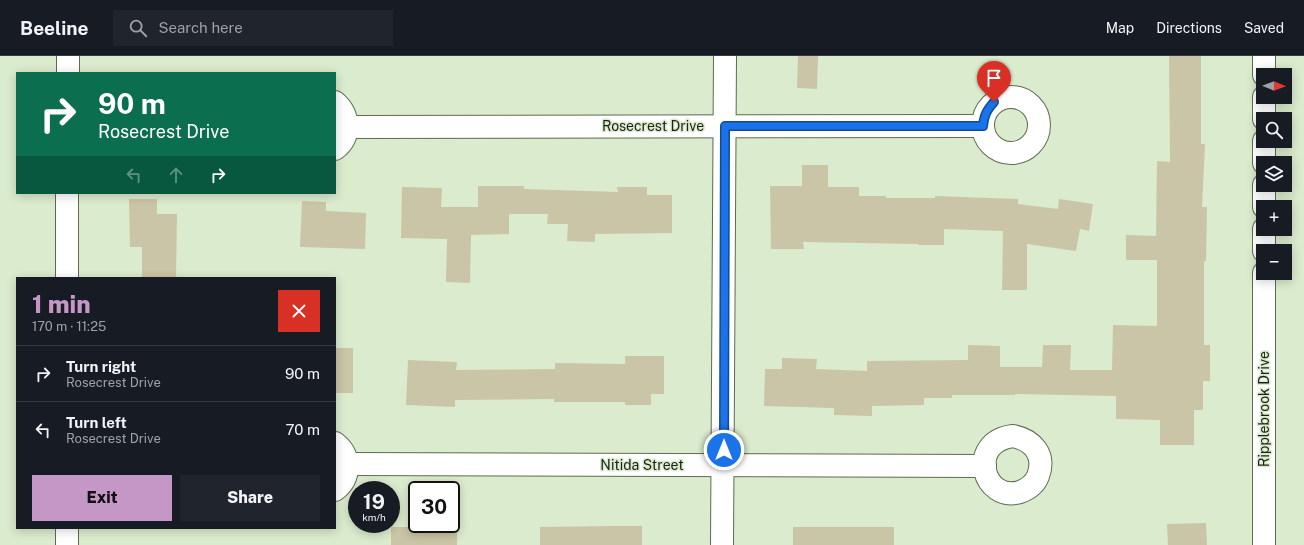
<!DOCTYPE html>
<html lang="en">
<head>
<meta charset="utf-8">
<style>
	:root { --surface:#171b24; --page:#20242c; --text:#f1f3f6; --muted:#9ea1a6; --line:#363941; --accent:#c497c7 }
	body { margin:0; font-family:"Public Sans",sans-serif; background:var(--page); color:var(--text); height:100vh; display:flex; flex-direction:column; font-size:15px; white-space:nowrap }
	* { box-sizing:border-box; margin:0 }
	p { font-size:13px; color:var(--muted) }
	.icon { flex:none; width:22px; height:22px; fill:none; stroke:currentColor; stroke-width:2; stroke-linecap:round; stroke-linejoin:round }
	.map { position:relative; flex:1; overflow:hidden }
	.panel { position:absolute; left:16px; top:221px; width:320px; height:252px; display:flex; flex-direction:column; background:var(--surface); border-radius:0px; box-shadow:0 2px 10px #0003 }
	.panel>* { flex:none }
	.banner { position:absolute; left:16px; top:16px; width:320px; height:122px; border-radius:0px; box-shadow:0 2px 10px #0003; background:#0b6e4f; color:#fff; overflow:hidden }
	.needle { width:26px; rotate:91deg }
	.buttons { position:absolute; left:1256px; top:12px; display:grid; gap:8px }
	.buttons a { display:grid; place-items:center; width:36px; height:36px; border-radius:0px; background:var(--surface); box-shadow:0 2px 10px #0003; font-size:20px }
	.speed { position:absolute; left:348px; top:425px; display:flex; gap:8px; font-size:20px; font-weight:700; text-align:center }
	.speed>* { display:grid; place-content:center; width:52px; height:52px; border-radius:50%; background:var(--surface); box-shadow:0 2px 10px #0003; line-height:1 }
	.speed small { font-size:10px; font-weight:400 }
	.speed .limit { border:2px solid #111; border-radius:6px; background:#fff; color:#111 }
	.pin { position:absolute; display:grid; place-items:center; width:34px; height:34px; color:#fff; margin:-41px -17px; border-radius:50% 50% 50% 0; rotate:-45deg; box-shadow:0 0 4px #0007 }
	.pin .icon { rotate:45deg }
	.me { position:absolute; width:44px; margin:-22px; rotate:0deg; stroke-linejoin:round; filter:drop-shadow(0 0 3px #0008) }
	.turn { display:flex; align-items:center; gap:14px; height:84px; padding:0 16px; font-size:18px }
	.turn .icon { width:52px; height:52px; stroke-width:2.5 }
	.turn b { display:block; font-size:28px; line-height:34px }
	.lanes { display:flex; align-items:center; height:38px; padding:0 16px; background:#0003; justify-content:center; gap:20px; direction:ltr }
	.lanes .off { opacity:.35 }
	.round { display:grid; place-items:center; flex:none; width:42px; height:42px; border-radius:0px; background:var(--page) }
	.summary { display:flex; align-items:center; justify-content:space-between; height:68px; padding:0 16px }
	h1 { font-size:24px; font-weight:800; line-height:30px; color:var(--accent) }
	.primary-button { display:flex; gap:8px; margin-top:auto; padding:8px 16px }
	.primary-button a { flex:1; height:46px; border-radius:0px; background:var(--accent); color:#111; font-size:16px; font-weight:800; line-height:46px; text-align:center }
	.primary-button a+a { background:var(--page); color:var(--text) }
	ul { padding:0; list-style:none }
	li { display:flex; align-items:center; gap:12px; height:56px; padding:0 16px; border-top:1px solid var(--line) }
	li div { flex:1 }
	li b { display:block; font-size:15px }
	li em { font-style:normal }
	header { display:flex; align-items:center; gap:24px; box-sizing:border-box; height:56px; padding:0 20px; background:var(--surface); border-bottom:1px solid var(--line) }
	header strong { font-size:19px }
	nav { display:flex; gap:22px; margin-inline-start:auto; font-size:14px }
	.search { width:280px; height:36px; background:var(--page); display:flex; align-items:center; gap:10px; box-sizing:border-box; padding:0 14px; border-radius:0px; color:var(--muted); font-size:15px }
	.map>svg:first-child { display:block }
	.building { fill:#cbc5a7 }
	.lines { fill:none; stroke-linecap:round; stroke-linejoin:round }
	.street-casing { stroke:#5e6b51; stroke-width:24 }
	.street { stroke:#fff; stroke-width:22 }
	.route-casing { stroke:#114b97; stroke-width:10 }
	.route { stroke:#1a73e8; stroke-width:7 }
	.labels { text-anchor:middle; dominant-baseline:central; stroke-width:3; stroke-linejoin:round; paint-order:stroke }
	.street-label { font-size:14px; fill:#1b2116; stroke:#dbebcd }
</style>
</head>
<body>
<header>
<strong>Beeline</strong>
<div class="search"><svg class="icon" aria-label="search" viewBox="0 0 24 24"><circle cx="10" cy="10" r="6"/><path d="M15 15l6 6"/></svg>Search here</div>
<nav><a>Map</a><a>Directions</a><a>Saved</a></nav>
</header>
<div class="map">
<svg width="1304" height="489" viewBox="0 0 1304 489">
	<rect width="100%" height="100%" fill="#dbebcd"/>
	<!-- building -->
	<g class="building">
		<path d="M 798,0 L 818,0 L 817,33 L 797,32 Z"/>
		<path d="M 1169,0 L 1201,0 L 1201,88 L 1205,88 L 1202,151 L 1207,151 L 1206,205 L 1204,205 L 1204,289 L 1210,289 L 1210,325 L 1203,325 L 1203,354 L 1194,354 L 1194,389 L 1160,389 L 1160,364 L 1116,363 L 1116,340 L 1015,338 L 1015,339 L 952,339 L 952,342 L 924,342 L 924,349 L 872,350 L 872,360 L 834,359 L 834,352 L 764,350 L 765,313 L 782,313 L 782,302 L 817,303 L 816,313 L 867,315 L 867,305 L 968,304 L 968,289 L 1000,290 L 1000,311 L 1042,311 L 1043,289 L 1071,289 L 1070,314 L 1112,314 L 1113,269 L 1157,270 L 1157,204 L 1126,204 L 1126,179 L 1156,180 L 1157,105 L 1170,106 Z"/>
		<path d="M 802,109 L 828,109 L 828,131 L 859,131 L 859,140 L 886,140 L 886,142 L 935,142 L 935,140 L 1018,143 L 1018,148 L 1058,153 L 1059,143 L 1093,148 L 1089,175 L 1080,173 L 1076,195 L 1027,188 L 1027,234 L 1002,234 L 1003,175 L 944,173 L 944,189 L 918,189 L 918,188 L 803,186 L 804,193 L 771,193 L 770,130 L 802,130 Z"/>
		<path d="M 478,130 L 524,130 L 524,133 L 618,136 L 617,131 L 647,131 L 647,139 L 672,139 L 672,177 L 595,178 L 595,186 L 567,185 L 568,168 L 547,168 L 548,158 L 509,158 L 509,178 L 471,179 L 470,227 L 446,226 L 447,183 L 401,182 L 402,131 L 442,132 L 441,151 L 478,151 Z"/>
		<path d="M 129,143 L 157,143 L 157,158 L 177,158 L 176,222 L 142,222 L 142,191 L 130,191 Z"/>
		<path d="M 302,145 L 326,146 L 326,155 L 366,157 L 365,193 L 300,191 Z"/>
		<rect x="335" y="292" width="18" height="45"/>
		<path d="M 625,300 L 664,300 L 664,338 L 651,338 L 651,349 L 625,349 L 625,346 L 554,346 L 554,343 L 455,344 L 455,351 L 406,349 L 408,304 L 457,306 L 456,314 L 555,313 L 555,307 L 625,308 Z"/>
		<path d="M 1206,467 L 1207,489 L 1168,489 L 1167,468 Z"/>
		<path d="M 422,468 L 443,468 L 443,472 L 457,472 L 457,489 L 391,489 L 391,471 L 422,471 Z"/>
		<path d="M 614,470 L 642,470 L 642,489 L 540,489 L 540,471 Z"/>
		<rect x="793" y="471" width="101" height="18"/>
	</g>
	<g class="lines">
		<!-- street casing -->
		<g class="street-casing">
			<g id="street">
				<path d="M 1264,0 L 1264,19"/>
				<path d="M 68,17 L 68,0"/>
				<circle cx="1011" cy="69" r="28"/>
				<path d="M 1264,41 L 1264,63"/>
				<path d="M 335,46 C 350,59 351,81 335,93"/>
				<path d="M 347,71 L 983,70"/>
				<path d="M 1264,85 L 1264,107"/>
				<path d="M 1264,129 L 1264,151"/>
				<path d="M 1264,173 L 1264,195"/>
				<path d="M 67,222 L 67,137"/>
				<path d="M 1013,380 C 1033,384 1046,399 1038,420 C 1035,428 1028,433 1020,436 C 983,447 966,386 1013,380 Z"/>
				<path d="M 335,387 C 351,399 351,422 335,434"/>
				<path d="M 347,408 L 985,410"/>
				<path d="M 67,472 L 67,489"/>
				<path d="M 722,489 L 725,0"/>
				<path d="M 1264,489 L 1264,217"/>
			</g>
		</g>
		<!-- street -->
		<use href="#street" class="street"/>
	</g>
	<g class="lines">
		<!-- route casing -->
		<g class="route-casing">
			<path id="route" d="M 724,394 L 725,70 L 983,70 C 984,59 987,54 994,46"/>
		</g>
		<!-- route -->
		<use href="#route" class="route"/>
	</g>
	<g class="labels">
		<!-- street labels -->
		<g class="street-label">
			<text x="653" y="70">Rosecrest Drive</text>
			<text transform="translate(1264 353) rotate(-90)">Ripplebrook Drive</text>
			<text x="642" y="409">Nitida Street</text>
		</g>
	</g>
</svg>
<div class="buttons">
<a><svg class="needle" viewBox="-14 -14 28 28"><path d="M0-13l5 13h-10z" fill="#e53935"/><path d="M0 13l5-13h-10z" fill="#9ea1a6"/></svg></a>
<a><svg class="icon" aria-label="search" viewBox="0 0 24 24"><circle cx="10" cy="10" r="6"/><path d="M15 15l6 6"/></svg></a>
<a><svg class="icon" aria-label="layers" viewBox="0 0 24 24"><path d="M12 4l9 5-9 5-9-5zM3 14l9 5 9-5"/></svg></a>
<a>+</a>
<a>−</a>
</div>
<div class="speed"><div>19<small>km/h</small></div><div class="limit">30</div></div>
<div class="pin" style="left:994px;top:46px;background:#d93025"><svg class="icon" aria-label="arrive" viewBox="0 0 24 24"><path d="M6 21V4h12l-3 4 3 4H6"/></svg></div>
<svg class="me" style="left:724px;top:394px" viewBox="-20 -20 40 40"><circle r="17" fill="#1a73e8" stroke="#fff" stroke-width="3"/><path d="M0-11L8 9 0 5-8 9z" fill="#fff"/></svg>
<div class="banner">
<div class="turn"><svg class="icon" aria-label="right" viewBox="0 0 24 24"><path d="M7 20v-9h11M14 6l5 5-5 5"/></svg><div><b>90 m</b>Rosecrest Drive</div></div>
<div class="lanes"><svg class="icon off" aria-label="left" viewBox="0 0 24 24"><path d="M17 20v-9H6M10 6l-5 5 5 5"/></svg><svg class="icon off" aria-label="ahead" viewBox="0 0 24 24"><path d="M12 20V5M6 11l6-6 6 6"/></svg><svg class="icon" aria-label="right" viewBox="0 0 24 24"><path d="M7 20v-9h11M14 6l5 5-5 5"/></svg></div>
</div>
<section class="panel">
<div class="summary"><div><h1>1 min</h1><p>170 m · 11:25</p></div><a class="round" style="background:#d93025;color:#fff"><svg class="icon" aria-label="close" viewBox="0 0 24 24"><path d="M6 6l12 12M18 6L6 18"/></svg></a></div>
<ul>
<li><svg class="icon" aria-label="right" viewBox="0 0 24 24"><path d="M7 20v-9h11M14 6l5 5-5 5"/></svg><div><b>Turn right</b><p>Rosecrest Drive</p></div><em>90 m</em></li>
<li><svg class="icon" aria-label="left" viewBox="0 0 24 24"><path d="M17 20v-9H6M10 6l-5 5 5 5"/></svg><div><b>Turn left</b><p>Rosecrest Drive</p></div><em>70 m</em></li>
</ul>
<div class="primary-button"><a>Exit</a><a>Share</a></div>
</section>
</div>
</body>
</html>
